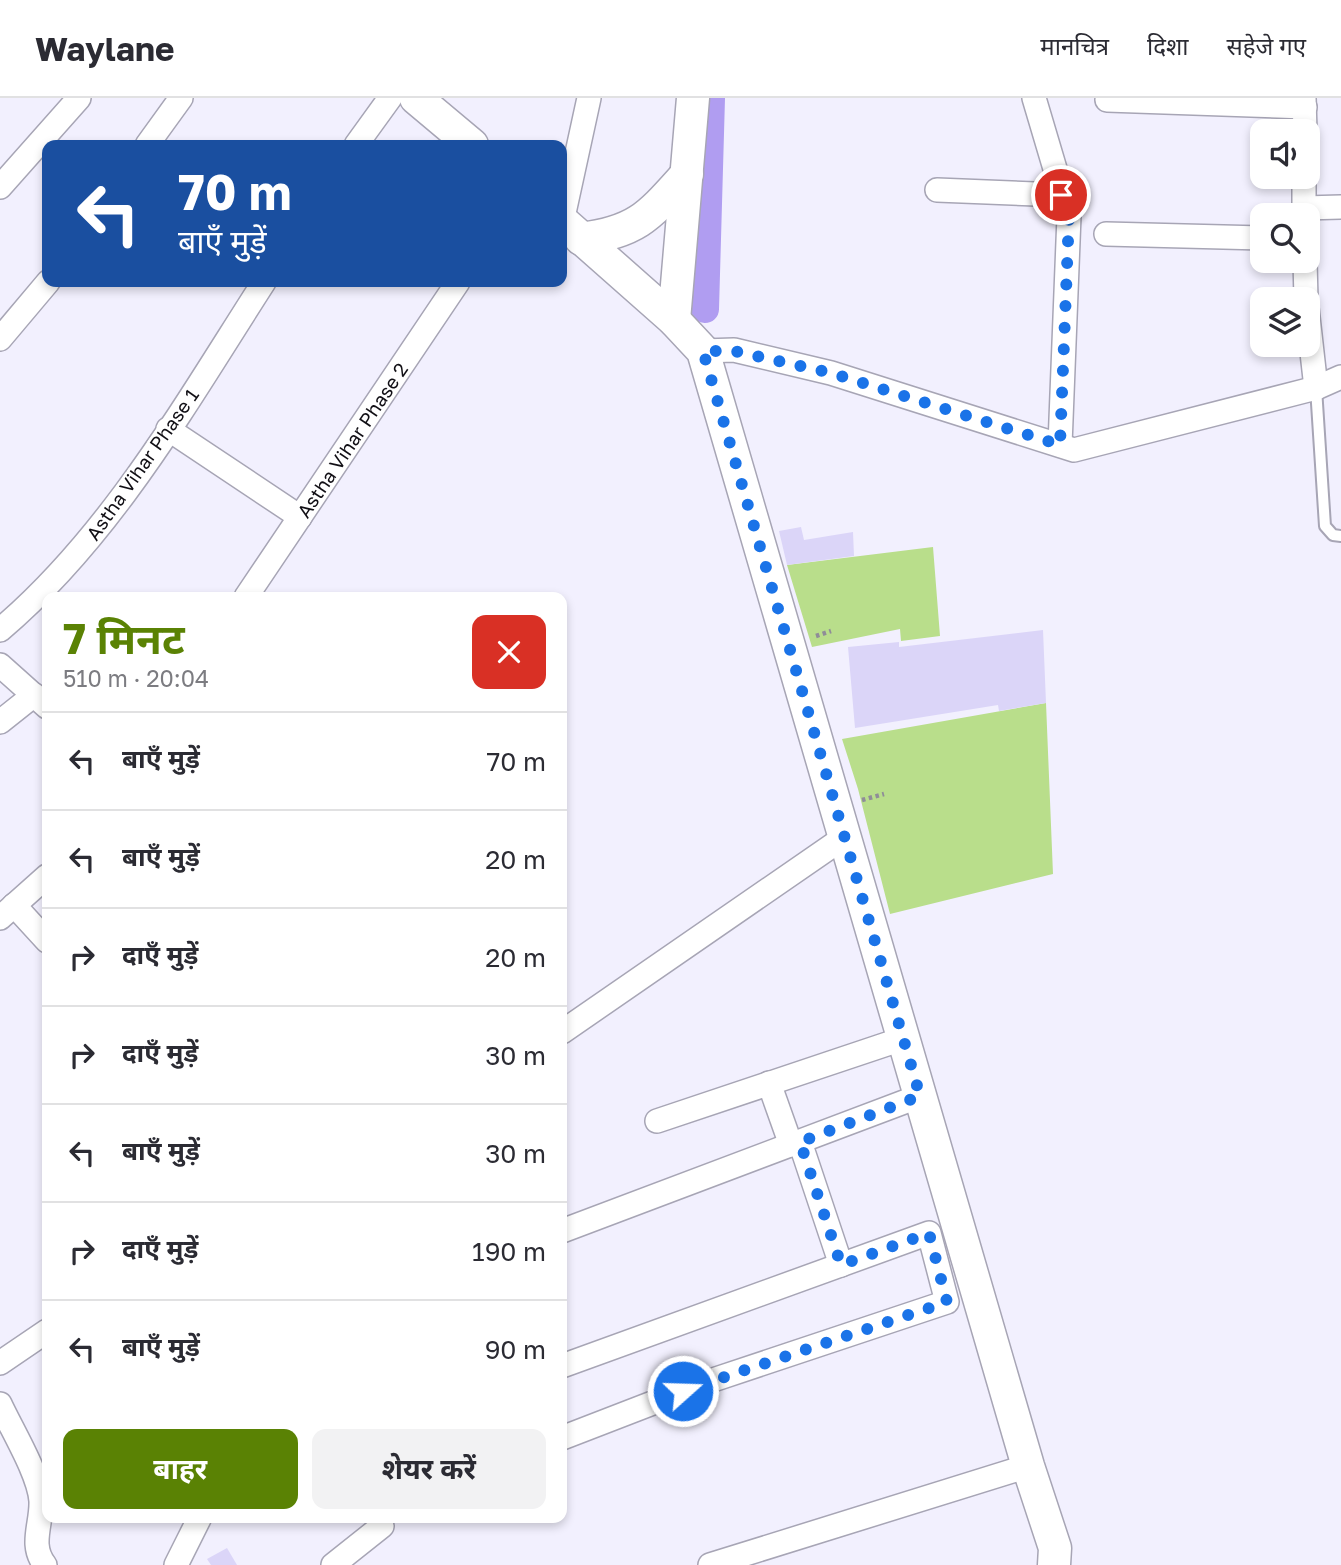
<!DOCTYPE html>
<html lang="hi">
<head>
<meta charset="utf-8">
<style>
	:root { --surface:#fff; --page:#f2f2f3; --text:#2b2b33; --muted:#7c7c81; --line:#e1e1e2; --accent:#5a8204 }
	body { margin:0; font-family:"Golos Text","Noto Sans Devanagari",sans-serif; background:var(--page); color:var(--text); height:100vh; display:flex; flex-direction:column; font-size:26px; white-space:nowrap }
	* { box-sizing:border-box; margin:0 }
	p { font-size:23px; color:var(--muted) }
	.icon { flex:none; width:38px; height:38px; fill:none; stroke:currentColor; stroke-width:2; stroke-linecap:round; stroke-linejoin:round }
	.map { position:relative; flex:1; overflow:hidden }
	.panel { position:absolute; left:42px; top:494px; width:525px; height:931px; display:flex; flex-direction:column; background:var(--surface); border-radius:14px; box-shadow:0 4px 10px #0003 }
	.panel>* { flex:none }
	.top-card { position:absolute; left:42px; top:42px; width:525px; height:147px; border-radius:14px; box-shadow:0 4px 10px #0003; background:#1a4fa0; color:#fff; overflow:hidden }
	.buttons { position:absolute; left:1250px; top:21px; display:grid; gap:14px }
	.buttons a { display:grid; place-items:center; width:70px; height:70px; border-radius:14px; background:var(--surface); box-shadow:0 4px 10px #0003; font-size:35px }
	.pin { position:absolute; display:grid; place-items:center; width:60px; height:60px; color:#fff; margin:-30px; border:4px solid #fff; border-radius:50%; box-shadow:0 2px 7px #0007 }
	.me { position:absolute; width:77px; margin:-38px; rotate:70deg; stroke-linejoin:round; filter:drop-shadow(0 0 5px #0008) }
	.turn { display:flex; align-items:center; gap:24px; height:147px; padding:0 21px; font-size:32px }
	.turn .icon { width:91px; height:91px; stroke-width:2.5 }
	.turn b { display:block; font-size:49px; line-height:60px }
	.round { display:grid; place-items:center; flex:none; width:74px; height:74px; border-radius:14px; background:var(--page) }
	.overview { display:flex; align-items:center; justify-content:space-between; height:119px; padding:0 21px }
	h1 { font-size:42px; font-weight:700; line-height:52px; color:var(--accent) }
	.cta { display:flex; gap:14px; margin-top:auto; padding:14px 21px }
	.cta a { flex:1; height:80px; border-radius:14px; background:var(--accent); color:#fff; font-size:28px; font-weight:700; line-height:80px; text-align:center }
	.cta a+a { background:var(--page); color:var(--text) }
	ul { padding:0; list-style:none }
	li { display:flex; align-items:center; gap:21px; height:98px; padding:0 21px; border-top:2px solid var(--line) }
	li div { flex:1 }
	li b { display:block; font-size:26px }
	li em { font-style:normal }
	header { display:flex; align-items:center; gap:42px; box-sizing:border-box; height:98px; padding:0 35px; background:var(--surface); border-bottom:2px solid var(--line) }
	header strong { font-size:33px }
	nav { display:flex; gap:38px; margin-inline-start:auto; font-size:24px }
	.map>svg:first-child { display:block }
	.green { fill:#b9de8b }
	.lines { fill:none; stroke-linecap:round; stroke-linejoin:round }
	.canal { stroke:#b09df1; stroke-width:28 }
	.building { fill:#dbd5f8 }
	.service-casing { stroke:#a7a5b5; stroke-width:14 }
	.minor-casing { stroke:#a7a5b5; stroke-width:26 }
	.secondary-casing { stroke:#a7a5b5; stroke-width:35 }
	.path { stroke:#8f8d98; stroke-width:4.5; stroke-dasharray:3.5 3.5; stroke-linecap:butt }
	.service { stroke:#fff; stroke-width:10 }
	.minor { stroke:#fff; stroke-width:23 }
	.secondary { stroke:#fff; stroke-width:32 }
	.route { stroke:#1a73e8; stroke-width:12; stroke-dasharray:0 21.6 }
	.labels { text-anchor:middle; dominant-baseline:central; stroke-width:5; stroke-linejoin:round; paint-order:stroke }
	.street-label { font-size:19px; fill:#110f15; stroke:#fff }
</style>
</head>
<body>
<header>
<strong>Waylane</strong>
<nav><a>मानचित्र</a><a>दिशा</a><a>सहेजे गए</a></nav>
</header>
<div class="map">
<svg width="1341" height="1467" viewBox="0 0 1341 1467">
	<rect width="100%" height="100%" fill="#f2f0fe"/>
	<!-- green -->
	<g class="green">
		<path d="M 933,449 L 940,538 L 901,543 L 900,531 L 812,549 L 787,467 Z"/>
		<path d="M 1046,605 L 1053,776 L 890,816 L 858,691 L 842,641 Z"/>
	</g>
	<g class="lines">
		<!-- canal -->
		<path class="canal" d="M 705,211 L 711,0"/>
	</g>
	<!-- building -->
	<g class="building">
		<path d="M 801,429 L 804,442 L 853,434 L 854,458 L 787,467 L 779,433 Z"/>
		<path d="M 1043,532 L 1046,605 L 999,613 L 998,607 L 855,630 L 848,549 L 899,544 L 899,549 Z"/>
		<path d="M 227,1450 L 237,1467 L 211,1467 L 207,1461 Z"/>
	</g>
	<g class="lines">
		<!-- service casing -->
		<g class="service-casing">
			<path id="service" d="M 1316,290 L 1325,428 L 1333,437 L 1341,438"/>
		</g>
		<!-- minor casing -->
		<g class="minor-casing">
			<g id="minor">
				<path d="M 1034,0 L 1069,118 L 1060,347"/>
				<path d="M 1304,0 L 1305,33"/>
				<path d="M 1107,2 L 1305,9"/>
				<path d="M 147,47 L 181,0"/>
				<path d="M 356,47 L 390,0"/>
				<path d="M 0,89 L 79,0"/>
				<path d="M 937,92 L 1061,97"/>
				<path d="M 1304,110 L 1341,109"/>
				<path d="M 1304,117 L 1304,79"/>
				<path d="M 562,124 L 589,0"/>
				<path d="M 1106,136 L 1262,140"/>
				<path d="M 1305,163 L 1306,201"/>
				<path d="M 1307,210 L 1316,290"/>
				<path d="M 0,241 L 48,184"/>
				<path d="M 703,253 L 734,252 L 831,275 L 1074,352 L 1316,290 L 1341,279"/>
				<path d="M 168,331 L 300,419"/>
				<path d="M 246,499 L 458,184"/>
				<path d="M 0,532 C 111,438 186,305 264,184"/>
				<path d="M 0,567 L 47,609"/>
				<path d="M 0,624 L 34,597"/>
				<path d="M 14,807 L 47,843"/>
				<path d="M 0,820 L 47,778"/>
				<path d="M 562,934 L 846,738"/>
				<path d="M 769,985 L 791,1047"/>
				<path d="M 657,1023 L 902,941"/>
				<path d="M 800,1044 L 841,1167"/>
				<path d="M 562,1133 L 920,998"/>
				<path d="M 0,1265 L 47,1233"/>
				<path d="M 562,1268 L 929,1135 L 947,1204 L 707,1284 L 562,1340"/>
				<path d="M 0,1306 C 12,1332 39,1376 41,1403 C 42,1426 29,1447 45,1467"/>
				<path d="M 176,1467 L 200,1419"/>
				<path d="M 333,1467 L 382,1428"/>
				<path d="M 710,1467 L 1028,1368"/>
			</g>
		</g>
		<!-- secondary casing -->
		<g class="secondary-casing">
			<g id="secondary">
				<path d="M 416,0 L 472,47"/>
				<path d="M 562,123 L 674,222 L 703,253 L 1028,1368 L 1055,1450 L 1054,1467"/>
				<path d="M 581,141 C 638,134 650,117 687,76"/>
				<path d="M 674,222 L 693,0"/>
			</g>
		</g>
		<!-- path -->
		<g class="path">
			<path d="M 816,538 L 831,533"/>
			<path d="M 862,702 L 884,696"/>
		</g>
		<!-- service -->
		<use href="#service" class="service"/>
		<!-- minor -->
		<use href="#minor" class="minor"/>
		<!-- secondary -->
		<use href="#secondary" class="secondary"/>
	</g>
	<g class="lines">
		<!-- route -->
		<path class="route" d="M 683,1293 L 947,1204 L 929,1135 L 841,1167 L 800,1044 L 920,998 L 703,253 L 734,253 L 831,275 L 1060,347 L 1069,118 L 1061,97"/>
	</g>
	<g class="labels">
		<!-- street labels -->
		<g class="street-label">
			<text transform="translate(352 342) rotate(-56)">Astha Vihar Phase 2</text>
			<text transform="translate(142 366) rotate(-55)">Astha Vihar Phase 1</text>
		</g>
	</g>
</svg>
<div class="buttons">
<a><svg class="icon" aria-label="sound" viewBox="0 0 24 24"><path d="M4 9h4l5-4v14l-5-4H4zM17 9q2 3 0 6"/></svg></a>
<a><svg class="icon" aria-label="search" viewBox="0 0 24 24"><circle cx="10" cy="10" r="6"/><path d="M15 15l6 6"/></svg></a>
<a><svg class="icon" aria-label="layers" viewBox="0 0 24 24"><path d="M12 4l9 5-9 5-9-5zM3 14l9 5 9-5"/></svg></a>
</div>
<div class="pin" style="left:1061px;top:97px;background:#d93025"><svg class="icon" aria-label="arrive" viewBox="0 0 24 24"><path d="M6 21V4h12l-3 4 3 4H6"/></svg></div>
<svg class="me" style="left:683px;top:1293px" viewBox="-20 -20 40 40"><circle r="17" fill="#1a73e8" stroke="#fff" stroke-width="3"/><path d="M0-11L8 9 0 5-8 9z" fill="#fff"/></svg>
<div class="top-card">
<div class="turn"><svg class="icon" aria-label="left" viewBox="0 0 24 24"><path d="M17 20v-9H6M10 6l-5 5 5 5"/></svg><div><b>70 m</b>बाएँ मुड़ें</div></div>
</div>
<section class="panel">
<div class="overview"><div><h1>7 मिनट</h1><p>510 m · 20:04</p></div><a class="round" style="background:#d93025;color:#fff"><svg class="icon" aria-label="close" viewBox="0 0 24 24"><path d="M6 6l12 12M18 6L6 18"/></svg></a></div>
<ul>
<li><svg class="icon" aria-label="left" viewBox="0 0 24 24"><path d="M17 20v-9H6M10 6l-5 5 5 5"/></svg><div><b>बाएँ मुड़ें</b></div><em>70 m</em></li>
<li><svg class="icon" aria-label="left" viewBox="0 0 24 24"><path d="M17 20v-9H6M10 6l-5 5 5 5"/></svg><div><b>बाएँ मुड़ें</b></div><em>20 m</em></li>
<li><svg class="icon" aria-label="right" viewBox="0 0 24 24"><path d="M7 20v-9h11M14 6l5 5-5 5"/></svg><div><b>दाएँ मुड़ें</b></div><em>20 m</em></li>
<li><svg class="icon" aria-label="right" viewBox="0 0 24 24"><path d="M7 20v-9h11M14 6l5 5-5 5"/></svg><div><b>दाएँ मुड़ें</b></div><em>30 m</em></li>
<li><svg class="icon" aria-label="left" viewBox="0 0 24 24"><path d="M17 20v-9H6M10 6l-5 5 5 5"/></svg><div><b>बाएँ मुड़ें</b></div><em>30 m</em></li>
<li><svg class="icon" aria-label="right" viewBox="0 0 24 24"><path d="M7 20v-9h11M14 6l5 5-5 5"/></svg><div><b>दाएँ मुड़ें</b></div><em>190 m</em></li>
<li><svg class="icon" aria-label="left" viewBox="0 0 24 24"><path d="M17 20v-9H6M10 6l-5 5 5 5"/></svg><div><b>बाएँ मुड़ें</b></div><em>90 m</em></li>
</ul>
<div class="cta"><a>बाहर</a><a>शेयर करें</a></div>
</section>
</div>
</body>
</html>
